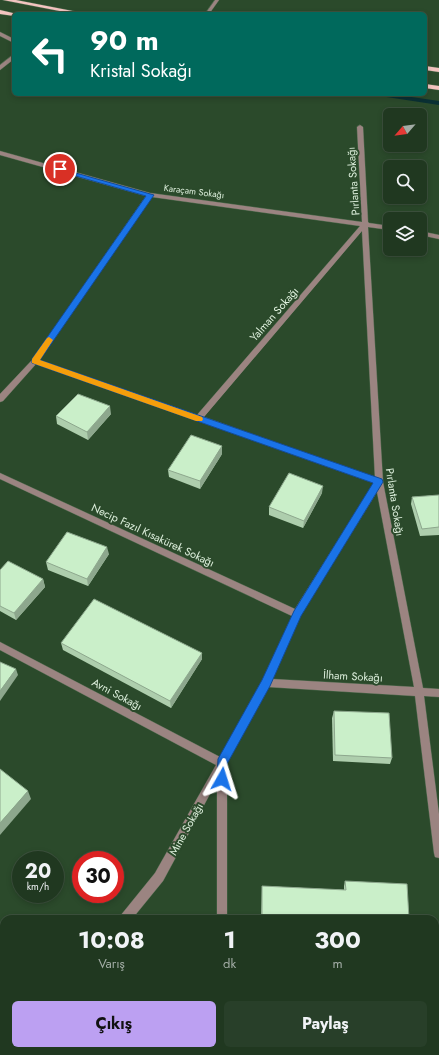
<!DOCTYPE html>
<html lang="tr">
<head>
<meta charset="utf-8">
<style>
	:root { --surface:#203820; --page:#283f29; --text:#f1f3f6; --muted:#a2aca5; --line:#3d523e; --accent:#bca0f2 }
	body { margin:0; font-family:Jost,sans-serif; background:var(--page); color:var(--text); height:100vh; display:flex; flex-direction:column; font-size:15px; white-space:nowrap }
	* { box-sizing:border-box; margin:0 }
	p { font-size:13px; color:var(--muted) }
	.icon { flex:none; width:22px; height:22px; fill:none; stroke:currentColor; stroke-width:2; stroke-linecap:round; stroke-linejoin:round }
	.map { position:relative; flex:1; overflow:hidden }
	.details { position:absolute; left:0px; top:915px; width:439px; height:140px; display:flex; flex-direction:column; background:var(--surface); border-radius:12px 12px 0 0; box-shadow:0 2px 6px #0003,0 0 0 1px var(--line) }
	.details>* { flex:none }
	.banner { position:absolute; left:12px; top:12px; width:415px; height:84px; border-radius:6px; box-shadow:0 2px 6px #0003,0 0 0 1px var(--line); background:#00695c; color:#fff; overflow:hidden }
	.needle { width:26px; rotate:242deg }
	.controls { position:absolute; left:383px; top:108px; display:grid; gap:8px }
	.controls a { display:grid; place-items:center; width:44px; height:44px; border-radius:6px; background:var(--surface); box-shadow:0 2px 6px #0003,0 0 0 1px var(--line); font-size:20px }
	.speed { position:absolute; left:12px; top:851px; display:flex; gap:8px; font-size:20px; font-weight:700; text-align:center }
	.speed>* { display:grid; place-content:center; width:52px; height:52px; border-radius:50%; background:var(--surface); box-shadow:0 2px 6px #0003,0 0 0 1px var(--line); line-height:1 }
	.speed small { font-size:10px; font-weight:400 }
	.speed .limit { border:6px solid #d22; background:#fff; color:#111 }
	.pin { position:absolute; display:grid; place-items:center; width:34px; height:34px; color:#fff; margin:-17px; border:2px solid #fff; border-radius:50%; box-shadow:0 1px 4px #0007 }
	.me { position:absolute; width:44px; margin:-22px; rotate:6deg; stroke-linejoin:round; filter:drop-shadow(0 0 3px #0008) }
	.turn { display:flex; align-items:center; gap:14px; height:84px; padding:0 12px; font-size:18px }
	.turn .icon { width:52px; height:52px; stroke-width:2.5 }
	.turn b { display:block; font-size:28px; line-height:34px }
	.eta { display:flex; justify-content:space-evenly; align-items:center; height:68px; text-align:center }
	.eta b { font-size:24px; font-weight:700; line-height:28px }
	.primary-button { display:flex; gap:8px; margin-top:auto; padding:8px 12px }
	.primary-button a { flex:1; height:46px; border-radius:6px; background:var(--accent); color:#111; font-size:16px; font-weight:700; line-height:46px; text-align:center }
	.primary-button a+a { background:var(--page); color:var(--text) }
	.map>svg:first-child { display:block }
	.lines { fill:none; stroke-linecap:round; stroke-linejoin:round }
	.stream { fill:#0a3034; fill-rule:evenodd }
	.minor-casing { stroke:#4b684b; stroke-width:1 }
	.primary-casing { stroke:#4b684b; stroke-width:1 }
	.minor { fill:#9b8481; fill-rule:evenodd }
	.primary { fill:#f3c4c0; fill-rule:evenodd }
	.wall { fill:#aecead }
	.shaded-wall { fill:#8da78d }
	.building { fill:#caefc9; stroke:#8da78d }
	.route { fill:#1a73e8; stroke:#114b97 }
	.slow { fill:#f59e0b }
	.labels { text-anchor:middle; dominant-baseline:central; stroke-width:4; stroke-linejoin:round; paint-order:stroke }
	.far-street-label { font-size:9px; fill:#def0dd; stroke:#2b4a2b }
	.street-label { font-size:11px; fill:#def0dd; stroke:#2b4a2b }
</style>
</head>
<body>
<div class="map">
<svg width="439" height="1055" viewBox="0 0 439 1055">
	<rect width="100%" height="100%" fill="#2b4a2b"/>
	<g class="lines">
		<!-- stream -->
		<path class="stream" d="M 377,94 L 391,94 L 439,101 L 439,105 L 380,96 Z"/>
		<!-- minor casing -->
		<g class="minor-casing">
			<g id="minor">
				<path d="M 215,0 L 219,0 L 209,14 L 205,14 Z"/>
				<path d="M 0,32 L 14,39 L 14,43 L 0,36 Z"/>
				<path d="M 14,54 L 14,59 L 0,70 L 0,65 Z"/>
				<path d="M 360,125 L 363,127 L 368,222 L 369,223 L 390,226 L 390,230 L 368,227 L 383,482 L 423,688 L 439,689 L 439,697 L 424,696 L 439,814 L 439,858 L 435,857 L 434,853 L 415,696 L 268,687 L 227,763 L 227,919 L 217,919 L 217,781 L 163,881 L 132,919 L 120,919 L 121,915 L 155,873 L 216,765 L 0,650 L 0,642 L 220,757 L 263,680 L 292,616 L 0,479 L 0,473 L 295,609 L 374,483 L 36,364 L 3,401 L 0,402 L 0,394 L 33,359 L 146,196 L 0,155 L 0,151 L 150,193 L 362,222 L 357,127 ZM 152,197 L 360,226 L 197,415 L 39,360 ZM 362,231 L 375,478 L 204,417 ZM 377,492 L 414,687 L 272,679 L 300,616 Z"/>
				<path d="M 420,231 L 439,235 L 439,239 L 420,235 Z"/>
				<path d="M 0,972 L 4,973 L 4,985 L 0,984 Z"/>
				<path d="M 29,1051 L 41,1051 L 40,1055 L 28,1055 Z"/>
				<rect x="216" y="1051" width="12" height="4"/>
			</g>
		</g>
		<!-- primary casing -->
		<g class="primary-casing">
			<g id="primary">
				<path d="M 3,0 L 16,0 L 88,14 L 75,14 Z"/>
				<path d="M 0,10 L 17,14 L 14,14 L 14,16 L 0,14 Z"/>
				<path d="M 425,66 L 439,68 L 439,72 L 425,70 Z"/>
				<path d="M 425,84 L 439,86 L 439,90 L 425,88 Z"/>
			</g>
		</g>
		<!-- minor -->
		<use href="#minor" class="minor"/>
		<!-- primary -->
		<use href="#primary" class="primary"/>
	</g>
	<!-- wall -->
	<g class="wall">
		<path d="M 111,414 L 88,440 L 57,424 L 56,416 Z"/>
		<path d="M 222,454 L 200,489 L 169,477 L 168,470 Z"/>
		<path d="M 322,493 L 303,528 L 269,515 L 269,507 Z"/>
		<path d="M 439,495 L 439,535 L 420,536 L 411,504 L 412,497 Z"/>
		<path d="M 109,554 L 88,586 L 48,570 L 46,562 Z"/>
		<path d="M 0,570 L 43,579 L 45,587 L 16,620 L 0,611 Z"/>
		<path d="M 61,643 L 202,653 L 202,659 L 171,708 L 63,650 Z"/>
		<path d="M 334,711 L 392,758 L 390,764 L 333,761 L 332,718 Z"/>
		<path d="M 345,881 L 409,919 L 261,919 L 262,886 L 344,890 L 344,886 Z"/>
	</g>
	<!-- shaded-wall -->
	<g class="shaded-wall">
		<path d="M 110,406 L 111,414 L 88,440 L 87,432 Z"/>
		<path d="M 222,446 L 222,454 L 200,489 L 200,481 Z"/>
		<path d="M 323,486 L 322,493 L 303,528 L 304,521 Z"/>
		<path d="M 107,547 L 109,554 L 88,586 L 87,579 Z"/>
		<path d="M 43,579 L 45,587 L 16,620 L 14,613 Z"/>
		<path d="M 202,653 L 202,659 L 171,708 L 170,701 Z"/>
		<path d="M 16,669 L 18,675 L 0,701 L 0,691 Z"/>
		<path d="M 28,791 L 31,799 L 0,835 L 0,823 Z"/>
	</g>
	<!-- building -->
	<g class="building">
		<path d="M 78,394 L 110,406 L 87,432 L 56,416 Z"/>
		<path d="M 191,435 L 222,446 L 200,481 L 168,470 Z"/>
		<path d="M 289,473 L 323,486 L 304,521 L 269,507 Z"/>
		<path d="M 439,495 L 439,527 L 422,529 L 412,497 Z"/>
		<path d="M 67,532 L 107,547 L 87,579 L 46,562 Z"/>
		<path d="M 8,561 L 43,579 L 14,613 L 0,606 L 0,570 Z"/>
		<path d="M 94,599 L 202,653 L 170,701 L 61,643 Z"/>
		<path d="M 0,662 L 16,669 L 0,691 Z"/>
		<path d="M 334,711 L 389,713 L 392,758 L 335,755 Z"/>
		<path d="M 0,769 L 28,791 L 0,823 Z"/>
		<path d="M 345,881 L 407,884 L 409,919 L 262,919 L 262,886 L 346,890 Z"/>
	</g>
	<!-- route -->
	<path class="route" d="M 58,168 L 154,195 L 40,360 L 382,479 L 383,482 L 301,616 L 270,686 L 227,764 L 226,782 L 222,784 L 218,782 L 217,779 L 218,759 L 262,680 L 294,611 L 373,483 L 32,363 L 32,359 L 146,196 L 58,171 Z"/>
	<!-- slow -->
	<path class="slow" d="M 49,337 L 53,340 L 40,360 L 202,417 L 203,419 L 202,421 L 196,421 L 32,363 L 32,359 L 47,338 Z"/>
	<g class="labels">
		<!-- far-street labels -->
		<g class="far-street-label">
			<text transform="translate(194 191) rotate(7)">Karaçam Sokağı</text>
		</g>
		<!-- street labels -->
		<g class="street-label">
			<text transform="translate(353 181) rotate(-94)">Pırlanta Sokağı</text>
			<text transform="translate(274 314) rotate(-49)">Yalman Sokağı</text>
			<text transform="translate(395 502) rotate(81)">Pırlanta Sokağı</text>
			<text transform="translate(153 535) rotate(25)">Necip Fazıl Kısakürek Sokağı</text>
			<text transform="translate(353 676) rotate(3)">İlham Sokağı</text>
			<text transform="translate(117 694) rotate(28)">Avni Sokağı</text>
			<text transform="translate(186 829) rotate(-61)">Mine Sokağı</text>
		</g>
	</g>
</svg>
<div class="controls">
<a><svg class="needle" viewBox="-14 -14 28 28"><path d="M0-13l5 13h-10z" fill="#e53935"/><path d="M0 13l5-13h-10z" fill="#a2aca5"/></svg></a>
<a><svg class="icon" aria-label="search" viewBox="0 0 24 24"><circle cx="10" cy="10" r="6"/><path d="M15 15l6 6"/></svg></a>
<a><svg class="icon" aria-label="layers" viewBox="0 0 24 24"><path d="M12 4l9 5-9 5-9-5zM3 14l9 5 9-5"/></svg></a>
</div>
<div class="speed"><div>20<small>km/h</small></div><div class="limit">30</div></div>
<div class="pin" style="left:60px;top:169px;background:#d93025"><svg class="icon" aria-label="arrive" viewBox="0 0 24 24"><path d="M6 21V4h12l-3 4 3 4H6"/></svg></div>
<svg class="me" style="left:222px;top:779px" viewBox="-20 -20 40 40"><path d="M0-17L14 15 0 8-14 15z" fill="#1a73e8" stroke="#fff" stroke-width="4"/></svg>
<div class="banner">
<div class="turn"><svg class="icon" aria-label="left" viewBox="0 0 24 24"><path d="M17 20v-9H6M10 6l-5 5 5 5"/></svg><div><b>90 m</b>Kristal Sokağı</div></div>
</div>
<section class="details">
<div class="eta">
<div><b>10:08</b><p>Varış</p></div>
<div><b>1</b><p>dk</p></div>
<div><b>300</b><p>m</p></div>
</div>
<div class="primary-button"><a>Çıkış</a><a>Paylaş</a></div>
</section>
</div>
</body>
</html>
